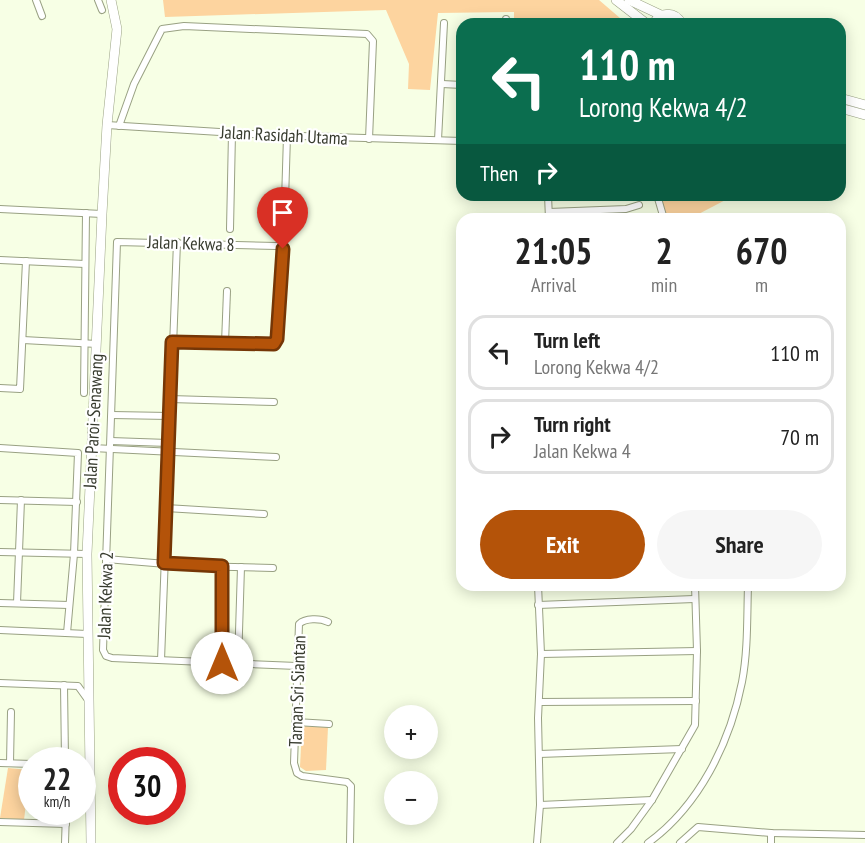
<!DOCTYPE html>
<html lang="en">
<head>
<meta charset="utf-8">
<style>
	:root { --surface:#fff; --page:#f6f6f6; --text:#222; --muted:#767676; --line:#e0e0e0; --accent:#b45309 }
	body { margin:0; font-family:"PT Sans Narrow",sans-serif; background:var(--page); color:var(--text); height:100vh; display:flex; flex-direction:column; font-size:22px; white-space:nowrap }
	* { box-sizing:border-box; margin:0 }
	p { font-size:20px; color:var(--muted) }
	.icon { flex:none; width:33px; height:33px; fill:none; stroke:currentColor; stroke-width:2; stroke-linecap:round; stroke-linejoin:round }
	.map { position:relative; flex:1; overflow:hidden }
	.drawer { position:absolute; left:456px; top:213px; width:390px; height:378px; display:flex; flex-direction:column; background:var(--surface); border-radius:18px; box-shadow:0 3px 15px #0003 }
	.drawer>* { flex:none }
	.top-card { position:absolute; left:456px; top:18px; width:390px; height:183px; border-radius:18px; box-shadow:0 3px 15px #0003; background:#0b6e4f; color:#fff; overflow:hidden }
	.controls { position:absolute; left:384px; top:705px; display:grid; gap:12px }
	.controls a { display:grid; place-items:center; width:54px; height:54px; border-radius:50%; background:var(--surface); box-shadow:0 3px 15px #0003; font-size:30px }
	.speed { position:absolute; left:18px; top:747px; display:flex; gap:12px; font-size:30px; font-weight:700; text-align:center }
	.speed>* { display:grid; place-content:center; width:78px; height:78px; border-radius:50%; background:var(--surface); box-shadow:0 3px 15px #0003; line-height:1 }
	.speed small { font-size:15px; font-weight:400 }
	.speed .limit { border:9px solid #d22; background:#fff; color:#111 }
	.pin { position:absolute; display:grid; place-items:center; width:51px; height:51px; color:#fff; margin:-62px -26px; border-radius:50% 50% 50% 0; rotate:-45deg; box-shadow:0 0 6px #0007 }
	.pin .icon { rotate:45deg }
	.me { position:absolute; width:66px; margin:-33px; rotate:0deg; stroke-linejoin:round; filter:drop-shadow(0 0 4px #0008) }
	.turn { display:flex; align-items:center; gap:21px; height:126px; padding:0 24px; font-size:27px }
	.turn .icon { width:78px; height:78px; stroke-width:2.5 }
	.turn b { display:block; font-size:42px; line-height:51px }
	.then { display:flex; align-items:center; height:57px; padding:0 24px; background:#0003; gap:12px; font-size:22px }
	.eta { display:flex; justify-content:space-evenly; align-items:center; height:102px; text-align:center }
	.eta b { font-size:36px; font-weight:600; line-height:42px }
	.cta { display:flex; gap:12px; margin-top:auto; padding:12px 24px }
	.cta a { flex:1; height:69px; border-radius:36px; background:var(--accent); color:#fff; font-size:24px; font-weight:600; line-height:69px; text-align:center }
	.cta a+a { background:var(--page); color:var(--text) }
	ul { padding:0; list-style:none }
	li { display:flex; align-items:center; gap:18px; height:75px; margin:0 12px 9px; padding:0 12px; border:3px solid var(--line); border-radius:18px }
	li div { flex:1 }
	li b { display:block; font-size:22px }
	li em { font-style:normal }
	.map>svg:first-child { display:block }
	.green { fill:#fdd49f }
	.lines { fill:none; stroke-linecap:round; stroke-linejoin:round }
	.street-casing { stroke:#99a183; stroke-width:8 }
	.secondary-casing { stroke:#99a183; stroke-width:10 }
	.street { stroke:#fff; stroke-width:6 }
	.secondary { stroke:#fff; stroke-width:9 }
	.route-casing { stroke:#753606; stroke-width:15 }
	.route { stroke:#b45309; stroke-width:10 }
	.labels { text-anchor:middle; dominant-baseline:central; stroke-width:4.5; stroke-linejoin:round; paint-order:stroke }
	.street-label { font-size:18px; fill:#373b2e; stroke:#fff }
</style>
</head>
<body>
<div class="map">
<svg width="865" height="843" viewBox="0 0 865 843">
	<rect width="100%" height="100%" fill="#f7ffe5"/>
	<!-- green -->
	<g class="green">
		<path d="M 163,0 L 599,0 L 627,24 L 561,24 L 541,21 L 540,24 L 514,24 L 514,12 L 438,13 L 430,90 L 408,89 L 409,64 L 386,10 L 165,17 Z"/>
		<path d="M 659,195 L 735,195 L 689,219 L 666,219 Z"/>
		<path d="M 302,726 L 328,727 L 326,770 L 306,771 L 300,767 Z"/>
		<path d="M 8,768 L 30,770 L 24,820 L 0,818 Z"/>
	</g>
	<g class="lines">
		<!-- street casing -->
		<g class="street-casing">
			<g id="street">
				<path d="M 36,0 L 42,16"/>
				<path d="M 98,0 L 102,10"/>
				<path d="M 506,19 L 506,24"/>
				<path d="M 442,84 L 462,85"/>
				<path d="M 107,125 L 268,135 L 462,141"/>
				<path d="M 119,126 L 134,84 L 162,29 L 184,26 L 367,34 L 373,41 L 369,139"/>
				<path d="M 438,140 L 444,23"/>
				<path d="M 548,195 L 549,219"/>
				<path d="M 657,195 L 664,219"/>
				<path d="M 0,209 L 102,214"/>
				<path d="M 549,212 L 626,209 L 639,205"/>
				<path d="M 230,229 L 232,133"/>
				<path d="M 284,233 L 287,136"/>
				<path d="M 0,260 L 85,264"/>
				<path d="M 23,340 L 97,344"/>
				<path d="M 173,342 L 275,344 L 277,339 L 283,249 L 277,246 L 117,242 L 103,650 L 106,656 L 112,658 L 297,666"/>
				<path d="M 225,343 L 227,291"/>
				<path d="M 0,388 L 20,389 L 26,261"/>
				<path d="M 84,393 L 86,213"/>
				<path d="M 170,399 L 274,402"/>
				<path d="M 112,415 L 169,416"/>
				<path d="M 111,441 L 168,443"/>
				<path d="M 0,448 L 78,453 L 74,554 L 67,633"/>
				<path d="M 92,448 L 276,457"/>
				<path d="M 0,500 L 77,502"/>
				<path d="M 166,508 L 264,514"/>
				<path d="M 0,552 L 87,554"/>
				<path d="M 106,559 L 190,566 L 273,568"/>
				<path d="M 0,603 L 69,605"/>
				<path d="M 17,603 L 21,500"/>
				<path d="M 538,605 L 694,599"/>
				<path d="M 328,622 C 320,618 305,618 299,624 L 294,763 L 297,773 L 302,776 L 347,782 L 351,786 L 350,843"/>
				<path d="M 0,630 L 87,634"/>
				<path d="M 541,654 L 697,651"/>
				<path d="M 161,660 L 177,242"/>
				<path d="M 222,663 L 222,566"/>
				<path d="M 238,664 L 241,567"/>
				<path d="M 0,683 L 78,686 L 88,700"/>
				<path d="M 64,685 L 65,760"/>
				<path d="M 539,702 L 696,701"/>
				<path d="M 296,722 L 329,724"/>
				<path d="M 539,754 L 682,749"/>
				<path d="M 0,763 L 32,764"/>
				<path d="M 10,763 L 11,712"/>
				<path d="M 540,805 L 652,800"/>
				<path d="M 0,822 L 66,824"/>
				<path d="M 771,833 L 771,843"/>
				<path d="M 65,843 L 66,812"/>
				<path d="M 537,843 L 540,805 L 538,718 L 541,654 L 538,585"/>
				<path d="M 617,843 L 631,829 L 652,800 L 695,725 L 697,651 L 695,585"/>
				<path d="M 648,843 C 699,806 730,743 742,682 C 748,651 747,617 748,585"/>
				<path d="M 680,843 L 698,827 L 771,833 L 865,835"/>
			</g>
		</g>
		<!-- secondary casing -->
		<g class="secondary-casing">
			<g id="secondary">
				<path d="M 616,0 L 647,24"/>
				<path d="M 629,0 L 661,15"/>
				<path d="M 653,24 C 661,11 675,11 682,24"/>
				<path d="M 840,98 L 865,105"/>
				<path d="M 840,108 L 865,115"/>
				<path d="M 91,843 L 87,554 L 102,214 L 107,125 L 117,29 L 111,0"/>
			</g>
		</g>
		<!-- street -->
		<use href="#street" class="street"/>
		<!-- secondary -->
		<use href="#secondary" class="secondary"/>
	</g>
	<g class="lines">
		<!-- route casing -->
		<g class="route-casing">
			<path id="route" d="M 222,663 L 222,566 L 164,563 L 172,342 L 274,344 L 277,339 L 283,249"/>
		</g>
		<!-- route -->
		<use href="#route" class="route"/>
	</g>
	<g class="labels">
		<!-- street labels -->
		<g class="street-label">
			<text transform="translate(284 135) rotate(3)">Jalan Rasidah Utama</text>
			<text transform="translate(191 243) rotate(2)">Jalan Kekwa 8</text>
			<text transform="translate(93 421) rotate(-87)">Jalan Paroi-Senawang</text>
			<text transform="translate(105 595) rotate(-88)">Jalan Kekwa 2</text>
			<text transform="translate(297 691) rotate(-88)">Taman Sri Siantan</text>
		</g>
	</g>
</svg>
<div class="controls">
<a>+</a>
<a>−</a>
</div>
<div class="speed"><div>22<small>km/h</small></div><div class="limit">30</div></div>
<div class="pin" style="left:283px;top:249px;background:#d93025"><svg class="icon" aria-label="arrive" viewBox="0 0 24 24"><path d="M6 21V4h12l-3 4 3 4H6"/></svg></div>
<svg class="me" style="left:222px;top:663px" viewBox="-20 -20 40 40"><circle r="19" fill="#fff"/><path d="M0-13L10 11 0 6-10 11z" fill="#b45309"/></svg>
<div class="top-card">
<div class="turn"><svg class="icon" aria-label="left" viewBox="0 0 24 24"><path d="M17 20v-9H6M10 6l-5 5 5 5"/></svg><div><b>110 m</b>Lorong Kekwa 4/2</div></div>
<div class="then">Then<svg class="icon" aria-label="right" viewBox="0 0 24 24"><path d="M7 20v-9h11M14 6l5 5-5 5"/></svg></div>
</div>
<section class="drawer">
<div class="eta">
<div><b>21:05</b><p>Arrival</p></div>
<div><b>2</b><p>min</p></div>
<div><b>670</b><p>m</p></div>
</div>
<ul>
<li><svg class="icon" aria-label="left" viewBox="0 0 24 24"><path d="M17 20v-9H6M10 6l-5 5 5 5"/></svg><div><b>Turn left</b><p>Lorong Kekwa 4/2</p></div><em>110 m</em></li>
<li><svg class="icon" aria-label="right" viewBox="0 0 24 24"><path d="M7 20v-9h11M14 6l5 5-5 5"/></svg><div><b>Turn right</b><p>Jalan Kekwa 4</p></div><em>70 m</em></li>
</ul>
<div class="cta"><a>Exit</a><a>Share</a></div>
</section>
</div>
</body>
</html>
